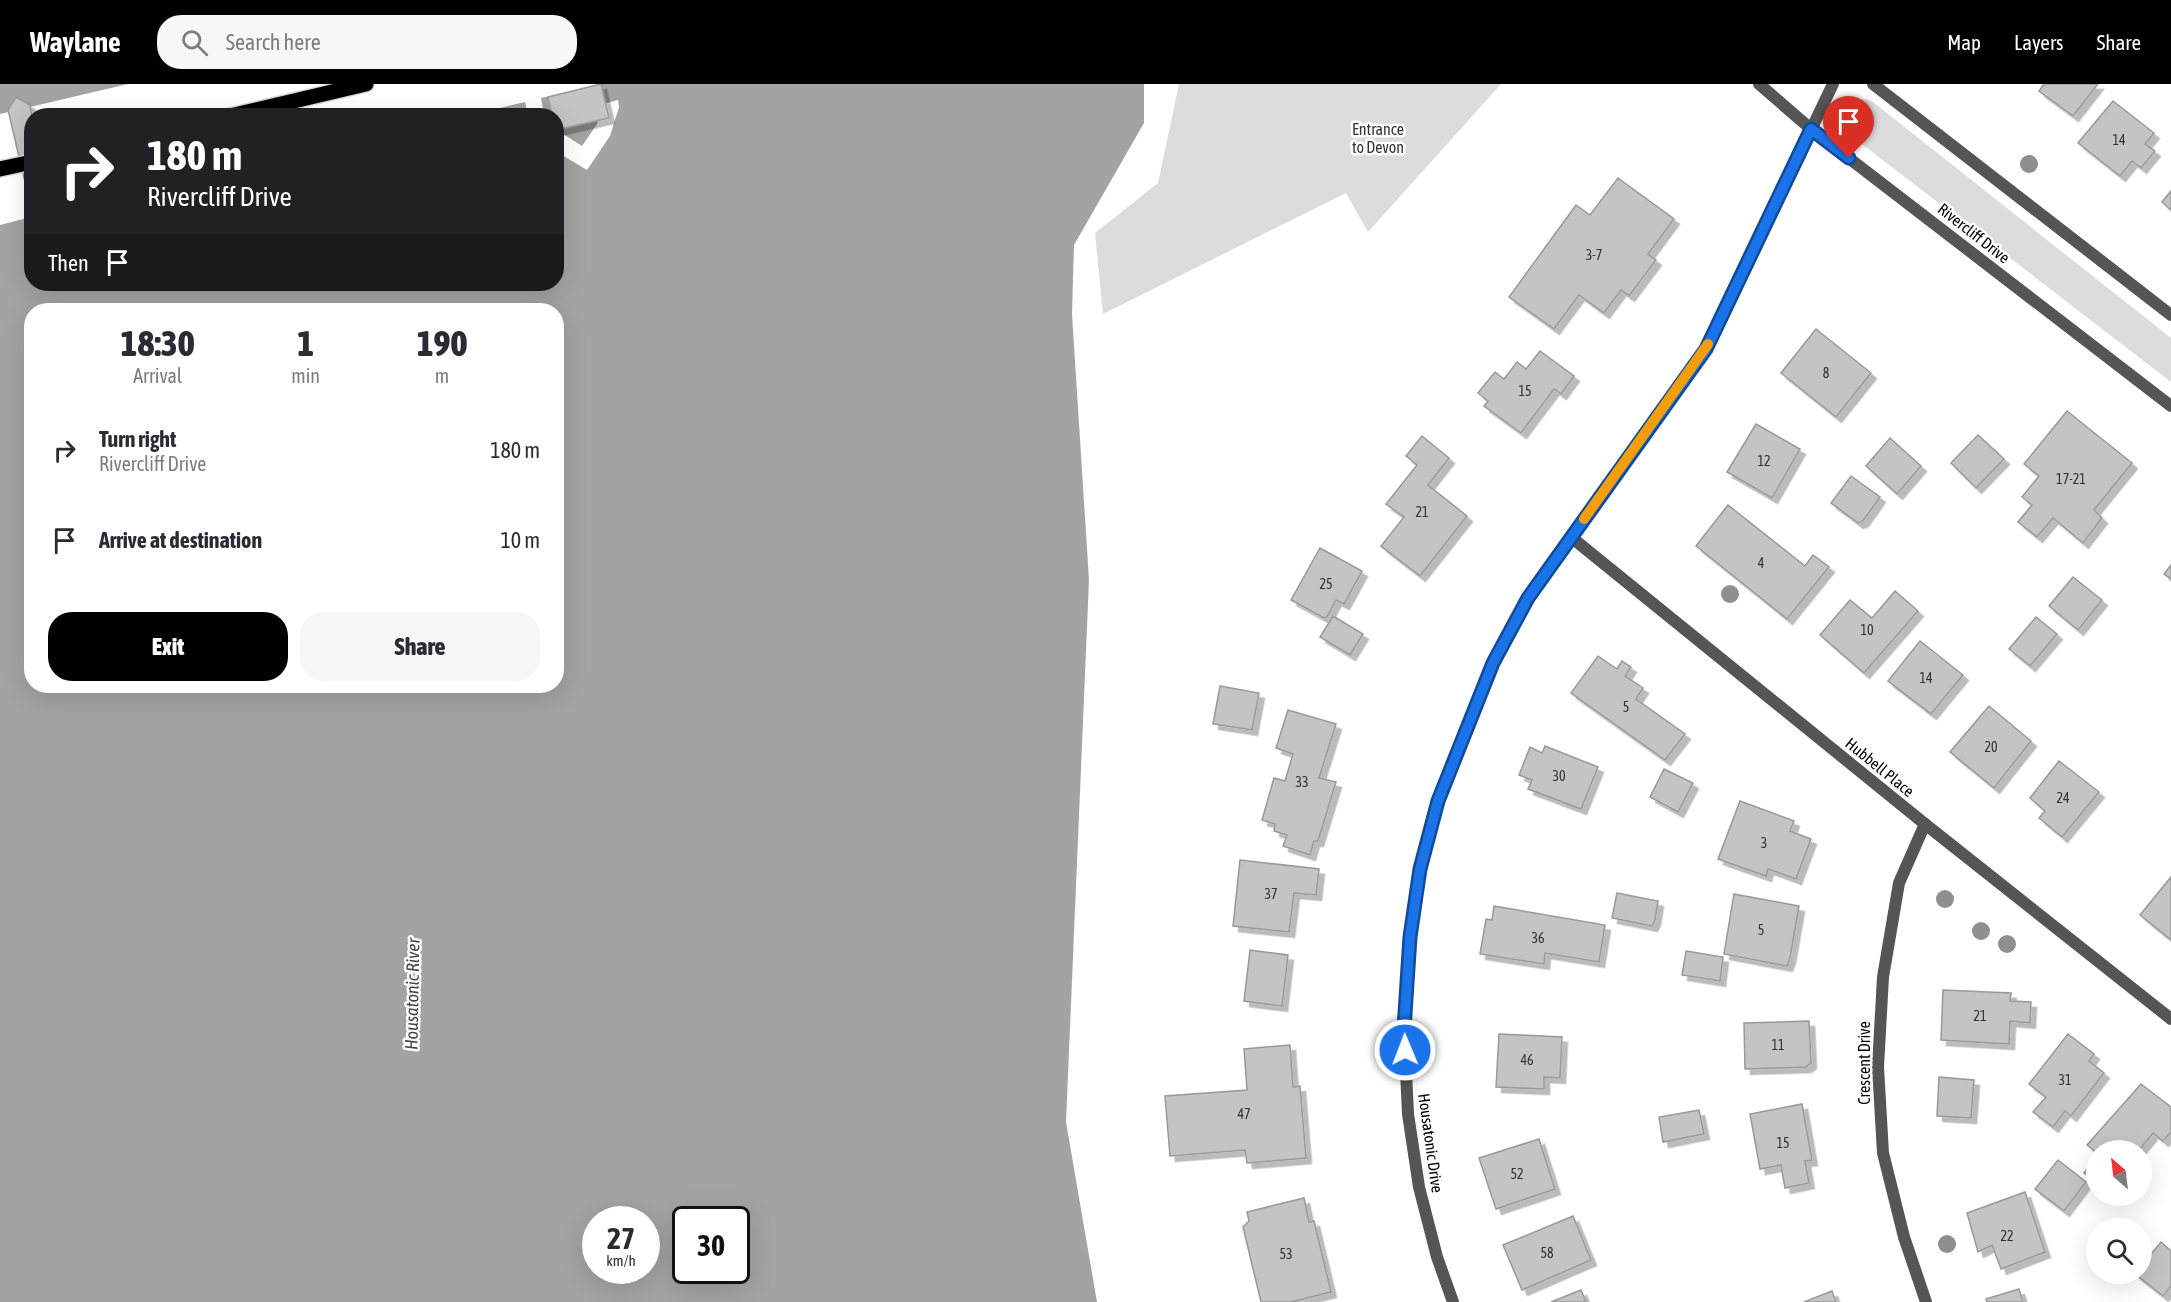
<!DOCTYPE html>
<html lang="en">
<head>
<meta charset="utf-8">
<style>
	:root { --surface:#fff; --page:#f7f7f7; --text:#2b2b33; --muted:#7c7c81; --accent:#000 }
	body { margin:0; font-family:"Asap Condensed",sans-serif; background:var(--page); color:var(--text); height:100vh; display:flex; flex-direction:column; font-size:22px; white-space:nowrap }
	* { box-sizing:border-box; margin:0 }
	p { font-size:20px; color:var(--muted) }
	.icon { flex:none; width:33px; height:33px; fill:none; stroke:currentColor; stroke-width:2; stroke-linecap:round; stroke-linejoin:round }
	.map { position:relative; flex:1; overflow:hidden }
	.sheet { position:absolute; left:24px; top:219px; width:540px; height:390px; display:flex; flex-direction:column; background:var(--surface); border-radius:24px; box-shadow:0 6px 24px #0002 }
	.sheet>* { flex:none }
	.guide { position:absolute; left:24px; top:24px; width:540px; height:183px; border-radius:24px; box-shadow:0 6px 24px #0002; background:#202124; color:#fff; overflow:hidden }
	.needle { width:39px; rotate:332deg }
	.tools { position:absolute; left:2086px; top:1056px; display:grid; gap:12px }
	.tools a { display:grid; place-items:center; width:66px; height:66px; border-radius:50%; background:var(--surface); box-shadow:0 6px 24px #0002; font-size:30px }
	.speed { position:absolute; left:582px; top:1122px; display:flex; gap:12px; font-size:30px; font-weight:700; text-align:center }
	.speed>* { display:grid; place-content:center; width:78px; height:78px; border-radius:50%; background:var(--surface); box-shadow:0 6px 24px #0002; line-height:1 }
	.speed small { font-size:15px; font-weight:400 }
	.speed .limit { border:3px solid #111; border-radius:9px; background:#fff; color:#111 }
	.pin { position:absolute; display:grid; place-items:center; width:51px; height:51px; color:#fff; margin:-62px -26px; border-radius:50% 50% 50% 0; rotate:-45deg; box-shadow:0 0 6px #0007 }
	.pin .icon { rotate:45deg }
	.me { position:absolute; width:66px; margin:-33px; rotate:359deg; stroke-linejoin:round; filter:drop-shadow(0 0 4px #0008) }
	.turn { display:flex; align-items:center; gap:21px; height:126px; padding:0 24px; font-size:27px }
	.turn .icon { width:78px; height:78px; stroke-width:2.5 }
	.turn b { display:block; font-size:42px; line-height:51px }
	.then { display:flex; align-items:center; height:57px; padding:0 24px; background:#0003; gap:12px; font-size:22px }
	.eta { display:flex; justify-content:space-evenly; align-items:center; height:102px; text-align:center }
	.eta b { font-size:36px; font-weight:800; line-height:42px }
	.cta { display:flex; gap:12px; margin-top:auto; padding:12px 24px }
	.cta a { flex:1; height:69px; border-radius:24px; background:var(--accent); color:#fff; font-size:24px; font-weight:800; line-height:69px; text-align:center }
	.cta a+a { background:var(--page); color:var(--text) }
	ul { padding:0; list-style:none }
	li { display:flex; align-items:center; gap:18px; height:90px; padding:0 24px }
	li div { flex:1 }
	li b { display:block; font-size:22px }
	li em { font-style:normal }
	header { display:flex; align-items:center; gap:36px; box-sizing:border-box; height:84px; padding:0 30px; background:var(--accent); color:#fff }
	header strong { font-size:28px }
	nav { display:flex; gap:33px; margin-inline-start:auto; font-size:21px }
	.search { width:420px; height:54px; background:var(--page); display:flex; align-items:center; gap:15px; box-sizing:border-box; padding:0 21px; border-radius:24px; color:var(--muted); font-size:22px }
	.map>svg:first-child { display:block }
	.green { fill:#dcdcdc }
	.water { fill:#a3a3a3; fill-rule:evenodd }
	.pier { fill:#fff }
	.building { fill:#c4c4c4; stroke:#999; stroke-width:1.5; filter:url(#shadow) }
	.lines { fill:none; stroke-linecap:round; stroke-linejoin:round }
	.primary-casing { stroke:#dbdbdb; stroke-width:18 }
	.minor { stroke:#555; stroke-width:12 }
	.tertiary { stroke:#555; stroke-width:12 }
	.primary { stroke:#000; stroke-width:15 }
	.tree { fill:#8f8f8f }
	.route-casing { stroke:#114b97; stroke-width:15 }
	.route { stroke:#1a73e8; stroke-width:10 }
	.slow { stroke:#f59e0b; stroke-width:10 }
	.labels { text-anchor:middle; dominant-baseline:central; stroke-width:5; stroke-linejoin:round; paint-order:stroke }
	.number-label { font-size:14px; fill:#313131 }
	.park-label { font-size:16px; fill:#333; stroke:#fff }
	.street-label { font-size:16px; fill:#000; stroke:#fff }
	.water-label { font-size:18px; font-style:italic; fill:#444; stroke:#fff }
</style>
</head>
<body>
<header>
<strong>Waylane</strong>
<div class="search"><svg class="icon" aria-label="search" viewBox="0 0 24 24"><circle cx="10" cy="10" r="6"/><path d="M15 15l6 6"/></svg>Search here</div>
<nav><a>Map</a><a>Layers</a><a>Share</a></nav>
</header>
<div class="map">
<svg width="2171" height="1218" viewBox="0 0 2171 1218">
	<defs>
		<filter id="shadow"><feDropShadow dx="5.5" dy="5.5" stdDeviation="0" flood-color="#0004"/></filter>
	</defs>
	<rect width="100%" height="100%" fill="#fff"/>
	<!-- green -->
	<g class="green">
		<path d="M 1179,0 L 1501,0 L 1368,148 L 1346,109 L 1103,230 L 1095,149 L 1158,99 Z"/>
		<path d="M 1866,15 L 1873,18 L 2171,254 L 2171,298 L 1845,47 L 1841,40 C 1843,25 1851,17 1866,15 Z"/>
	</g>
	<!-- water -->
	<path class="water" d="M 0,0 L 1144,0 L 1144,39 L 1074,161 L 1072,230 L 1089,496 L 1066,1038 L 1097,1218 L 0,1218 ZM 32,32 L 556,32 L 556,200 L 32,200 ZM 32,226 L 556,226 L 556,602 L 32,602 ZM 596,1136 L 646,1136 L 646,1186 L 596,1186 ZM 686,1136 L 736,1136 L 736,1186 L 686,1186 Z"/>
	<!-- pier -->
	<g class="pier">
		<path d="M 128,0 L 602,0 L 541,14 L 544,31 L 528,31 L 525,18 L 467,32 L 32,32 L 31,133 L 0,141 L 0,30 Z"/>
		<path d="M 618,16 L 619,23 L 610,52 L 587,86 L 557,68 L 557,46 L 582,62 L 597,40 L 603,20 Z"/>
	</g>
	<!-- building -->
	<g class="building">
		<path d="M 601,0 L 609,34 L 556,46 L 556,32 L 552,32 L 548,13 Z"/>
		<path d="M 2044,0 L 2098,0 L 2073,32 L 2039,7 Z"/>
		<path d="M 16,13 L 30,21 L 32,32 L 32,128 L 8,26 Z"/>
		<path d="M 2113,17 L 2154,49 L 2145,60 L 2155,67 L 2141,84 L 2132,77 L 2120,92 L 2078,59 Z"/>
		<path d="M 1618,94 L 1674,135 L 1648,170 L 1656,176 L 1629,212 L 1621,206 L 1604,229 L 1579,211 L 1554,245 L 1509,213 L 1576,121 L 1590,131 Z"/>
		<path d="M 2171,107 L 2171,126 L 2162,118 Z"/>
		<path d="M 1816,245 L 1871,289 L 1836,333 L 1781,289 Z"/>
		<path d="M 1540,267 L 1574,292 L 1561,310 L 1554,305 L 1521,349 L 1484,322 L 1488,317 L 1478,309 L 1495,288 L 1504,295 L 1517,278 L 1526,285 Z"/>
		<path d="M 2067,327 L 2132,379 L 2094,426 L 2102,434 L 2083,459 L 2053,434 L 2037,453 L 2018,438 L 2032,421 L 2022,413 L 2039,392 L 2024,380 Z"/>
		<path d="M 1756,340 L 1800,365 L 1772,414 L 1727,388 Z"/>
		<path d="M 1978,351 L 2004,375 L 1976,404 L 1951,379 Z"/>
		<path d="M 1422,352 L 1449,374 L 1428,401 L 1467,432 L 1420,492 L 1381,462 L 1404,433 L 1386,420 L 1417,381 L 1406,372 Z"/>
		<path d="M 1890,354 L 1921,382 L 1897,410 L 1866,382 Z"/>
		<path d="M 1851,392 L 1880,413 L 1863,437 L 1858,439 L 1831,419 Z"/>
		<path d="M 1728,421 L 1805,482 L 1813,471 L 1829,483 L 1787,535 L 1696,462 Z"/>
		<path d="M 1320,464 L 1362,487 L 1344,520 L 1336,516 L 1327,533 L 1324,534 L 1291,516 Z"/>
		<path d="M 2171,481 L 2171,495 L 2164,490 Z"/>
		<path d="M 2073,493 L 2102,516 L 2078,546 L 2049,522 Z"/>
		<path d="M 1895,507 L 1918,527 L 1864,589 L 1820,551 L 1850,516 L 1872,534 Z"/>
		<path d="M 1333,532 L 1363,550 L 1350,571 L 1320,553 Z"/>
		<path d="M 2036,533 L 2057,550 L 2030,582 L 2009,565 Z"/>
		<path d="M 1920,557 L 1963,591 L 1931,630 L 1888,597 Z"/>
		<path d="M 1598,572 L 1617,585 L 1622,577 L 1631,583 L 1625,592 L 1643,604 L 1636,615 L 1685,650 L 1665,676 L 1571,609 Z"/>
		<path d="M 1220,602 L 1259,609 L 1252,646 L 1213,640 Z"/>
		<path d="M 1989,622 L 2031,657 L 1994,704 L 1950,668 Z"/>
		<path d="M 1288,626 L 1336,640 L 1319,694 L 1336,698 L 1318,757 L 1314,757 L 1310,771 L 1283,762 L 1287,751 L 1274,747 L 1275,740 L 1262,736 L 1274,694 L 1285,697 L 1293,670 L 1276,664 Z"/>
		<path d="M 1545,662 L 1598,683 L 1581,725 L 1528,705 L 1532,696 L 1519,691 L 1530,663 L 1542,669 Z"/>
		<path d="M 2059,677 L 2099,708 L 2062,753 L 2039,734 L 2045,727 L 2030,714 Z"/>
		<path d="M 1664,685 L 1693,699 L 1678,728 L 1650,713 Z"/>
		<path d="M 1740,717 L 1794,737 L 1790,747 L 1811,755 L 1796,795 L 1768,785 L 1766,792 L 1718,775 Z"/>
		<path d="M 1240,776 L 1319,785 L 1316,811 L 1294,809 L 1289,848 L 1233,842 Z"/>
		<path d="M 2171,793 L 2171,856 L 2140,831 Z"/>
		<path d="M 1617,809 L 1658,817 L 1655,836 L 1652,842 L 1612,834 Z"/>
		<path d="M 1734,810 L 1799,822 L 1790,874 L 1787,882 L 1724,870 Z"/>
		<path d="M 1494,822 L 1605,841 L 1599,878 L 1545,869 L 1544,880 L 1480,870 L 1486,835 L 1492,836 Z"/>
		<path d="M 1250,866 L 1288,871 L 1282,922 L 1244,917 Z"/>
		<path d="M 1686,867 L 1723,873 L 1720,897 L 1682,891 Z"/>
		<path d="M 1943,906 L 2011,909 L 2010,917 L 2031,918 L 2030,939 L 2010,937 L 2009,960 L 1941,956 Z"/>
		<path d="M 1809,937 L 1811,979 L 1806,983 L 1745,985 L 1744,939 Z"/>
		<path d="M 1499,950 L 1562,953 L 1560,994 L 1544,993 L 1544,1005 L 1496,1003 Z"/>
		<path d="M 2068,950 L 2094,970 L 2089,977 L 2104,989 L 2071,1032 L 2065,1027 L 2053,1043 L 2033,1028 L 2046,1013 L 2029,1000 Z"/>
		<path d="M 1290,961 L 1293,1003 L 1300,1002 L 1306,1074 L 1247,1079 L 1245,1066 L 1170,1072 L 1165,1012 L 1247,1006 L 1244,965 Z"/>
		<path d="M 1939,993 L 1974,996 L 1971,1034 L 1937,1032 Z"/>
		<path d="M 2141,1000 L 2171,1023 L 2171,1048 L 2163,1057 L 2153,1049 L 2139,1066 L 2097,1066 L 2097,1069 L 2087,1061 Z"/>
		<path d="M 1802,1020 L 1812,1076 L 1805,1077 L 1809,1099 L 1785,1104 L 1781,1081 L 1760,1085 L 1750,1030 Z"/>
		<path d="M 1699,1026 L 1704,1050 L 1663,1058 L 1659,1033 Z"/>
		<path d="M 1539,1055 L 1555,1105 L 1496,1125 L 1479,1074 Z"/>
		<path d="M 2097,1073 L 2097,1099 L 2084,1089 Z"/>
		<path d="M 2058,1076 L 2086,1098 L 2064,1127 L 2035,1105 Z"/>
		<path d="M 2025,1108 L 2045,1168 L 2001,1185 L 1992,1161 L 1978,1168 L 1967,1129 Z"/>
		<path d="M 1304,1114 L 1309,1138 L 1314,1137 L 1331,1208 L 1291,1218 L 1261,1218 L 1243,1143 L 1249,1137 L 1247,1128 Z"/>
		<path d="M 1573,1132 L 1591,1176 L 1522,1206 L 1503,1161 Z"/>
		<path d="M 2161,1158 L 2171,1167 L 2171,1202 L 2163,1212 L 2135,1190 L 2142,1190 L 2142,1181 Z"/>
		<path d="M 2019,1205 L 2023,1218 L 1987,1218 L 1986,1215 Z"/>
		<path d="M 1581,1206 L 1586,1218 L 1551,1218 Z"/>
		<path d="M 1832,1207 L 1836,1218 L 1804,1218 Z"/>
	</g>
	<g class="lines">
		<!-- primary casing -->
		<g class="primary-casing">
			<g id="primary">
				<path d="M 230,32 L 366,0"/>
				<path d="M 0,85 L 32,78"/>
			</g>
		</g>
		<!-- minor -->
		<g class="minor">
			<path d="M 1571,453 L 1925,740 L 2171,935"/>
			<path d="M 1925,740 L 1899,799 L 1883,893 L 1878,983 L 1883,1069 L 1904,1153 L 1926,1218"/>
			<path d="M 1453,1218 L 1437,1173 L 1419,1103 L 1408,1030 L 1404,945 L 1410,853 L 1420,785 L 1438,717 L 1493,579 L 1529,514 L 1706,265 L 1833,0"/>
		</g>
		<!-- tertiary -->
		<g class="tertiary">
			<path d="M 1759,0 L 1811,45 L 2171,322"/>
			<path d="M 1873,0 L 2171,231"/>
		</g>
		<!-- primary -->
		<use href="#primary" class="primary"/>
	</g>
	<!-- trees -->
	<g class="tree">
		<circle cx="2029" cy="80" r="9"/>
		<circle cx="1730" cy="510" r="9"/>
		<circle cx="1945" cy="815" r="9"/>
		<circle cx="1981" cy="847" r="9"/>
		<circle cx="2007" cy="860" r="9"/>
		<circle cx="1947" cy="1160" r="9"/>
	</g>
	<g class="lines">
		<!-- route casing -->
		<g class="route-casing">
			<path id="route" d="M 1405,966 L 1404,945 L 1410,853 L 1420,785 L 1438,717 L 1493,579 L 1528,514 L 1706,265 L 1811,45 L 1849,74"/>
		</g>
		<!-- route -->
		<use href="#route" class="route"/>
		<!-- slow -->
		<path class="slow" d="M 1584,435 L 1708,260"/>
	</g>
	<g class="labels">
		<!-- number labels -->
		<g class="number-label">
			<text x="2119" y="56">14</text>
			<text x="1594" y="171">3-7</text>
			<text x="1826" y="289">8</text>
			<text x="1525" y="307">15</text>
			<text x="1764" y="377">12</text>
			<text x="2071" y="395">17-21</text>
			<text x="1422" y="428">21</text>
			<text x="1761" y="479">4</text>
			<text x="1326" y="500">25</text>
			<text x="1867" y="546">10</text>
			<text x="1926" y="594">14</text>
			<text x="1626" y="623">5</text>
			<text x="1991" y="663">20</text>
			<text x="1559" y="692">30</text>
			<text x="1302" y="698">33</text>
			<text x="2063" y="714">24</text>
			<text x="1764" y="759">3</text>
			<text x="1271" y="810">37</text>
			<text x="1761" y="846">5</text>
			<text x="1538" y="854">36</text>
			<text x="1980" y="932">21</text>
			<text x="1778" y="961">11</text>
			<text x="1527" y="976">46</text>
			<text x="2065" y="996">31</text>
			<text x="1244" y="1030">47</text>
			<text x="1783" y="1059">15</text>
			<text x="1517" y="1090">52</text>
			<text x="2007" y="1152">22</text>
			<text x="1547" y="1169">58</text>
			<text x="1286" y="1170">53</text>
		</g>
		<!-- park labels -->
		<g class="park-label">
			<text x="1378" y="45">Entrance<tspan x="1378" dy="18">to Devon</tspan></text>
		</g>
		<!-- street labels -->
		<g class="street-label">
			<text transform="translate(1974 149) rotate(38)">Rivercliff Drive</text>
			<text transform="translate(1880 683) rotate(39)">Hubbell Place</text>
			<text transform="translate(1864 979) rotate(-90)">Crescent Drive</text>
			<text transform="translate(1431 1059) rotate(82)">Housatonic Drive</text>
		</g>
		<!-- water labels -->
		<g class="water-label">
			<text transform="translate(412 910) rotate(-89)">Housatonic River</text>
		</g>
	</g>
</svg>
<div class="tools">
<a><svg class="needle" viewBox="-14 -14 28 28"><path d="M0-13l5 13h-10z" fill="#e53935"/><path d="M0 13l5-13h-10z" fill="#7c7c81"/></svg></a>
<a><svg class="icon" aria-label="search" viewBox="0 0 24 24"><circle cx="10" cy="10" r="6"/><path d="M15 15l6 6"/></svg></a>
</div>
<div class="speed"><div>27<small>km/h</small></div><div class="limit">30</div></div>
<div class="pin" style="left:1849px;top:74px;background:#d93025"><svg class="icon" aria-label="arrive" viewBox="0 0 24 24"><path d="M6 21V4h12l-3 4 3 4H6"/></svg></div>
<svg class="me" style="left:1405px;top:966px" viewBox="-20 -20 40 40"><circle r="17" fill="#1a73e8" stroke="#fff" stroke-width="3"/><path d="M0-11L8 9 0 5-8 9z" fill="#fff"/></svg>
<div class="guide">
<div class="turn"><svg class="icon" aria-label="right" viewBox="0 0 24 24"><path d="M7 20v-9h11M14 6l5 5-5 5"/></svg><div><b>180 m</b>Rivercliff Drive</div></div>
<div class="then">Then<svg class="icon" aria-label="arrive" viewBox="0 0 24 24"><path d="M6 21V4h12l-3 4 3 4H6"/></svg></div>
</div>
<section class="sheet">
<div class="eta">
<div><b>18:30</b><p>Arrival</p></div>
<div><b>1</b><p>min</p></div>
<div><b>190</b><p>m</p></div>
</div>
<ul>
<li><svg class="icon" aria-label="right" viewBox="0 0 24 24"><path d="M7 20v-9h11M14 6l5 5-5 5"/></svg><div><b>Turn right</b><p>Rivercliff Drive</p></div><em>180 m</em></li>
<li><svg class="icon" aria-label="arrive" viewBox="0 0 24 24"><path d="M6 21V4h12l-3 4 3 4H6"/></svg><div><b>Arrive at destination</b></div><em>10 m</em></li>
</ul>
<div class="cta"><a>Exit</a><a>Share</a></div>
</section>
</div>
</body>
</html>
